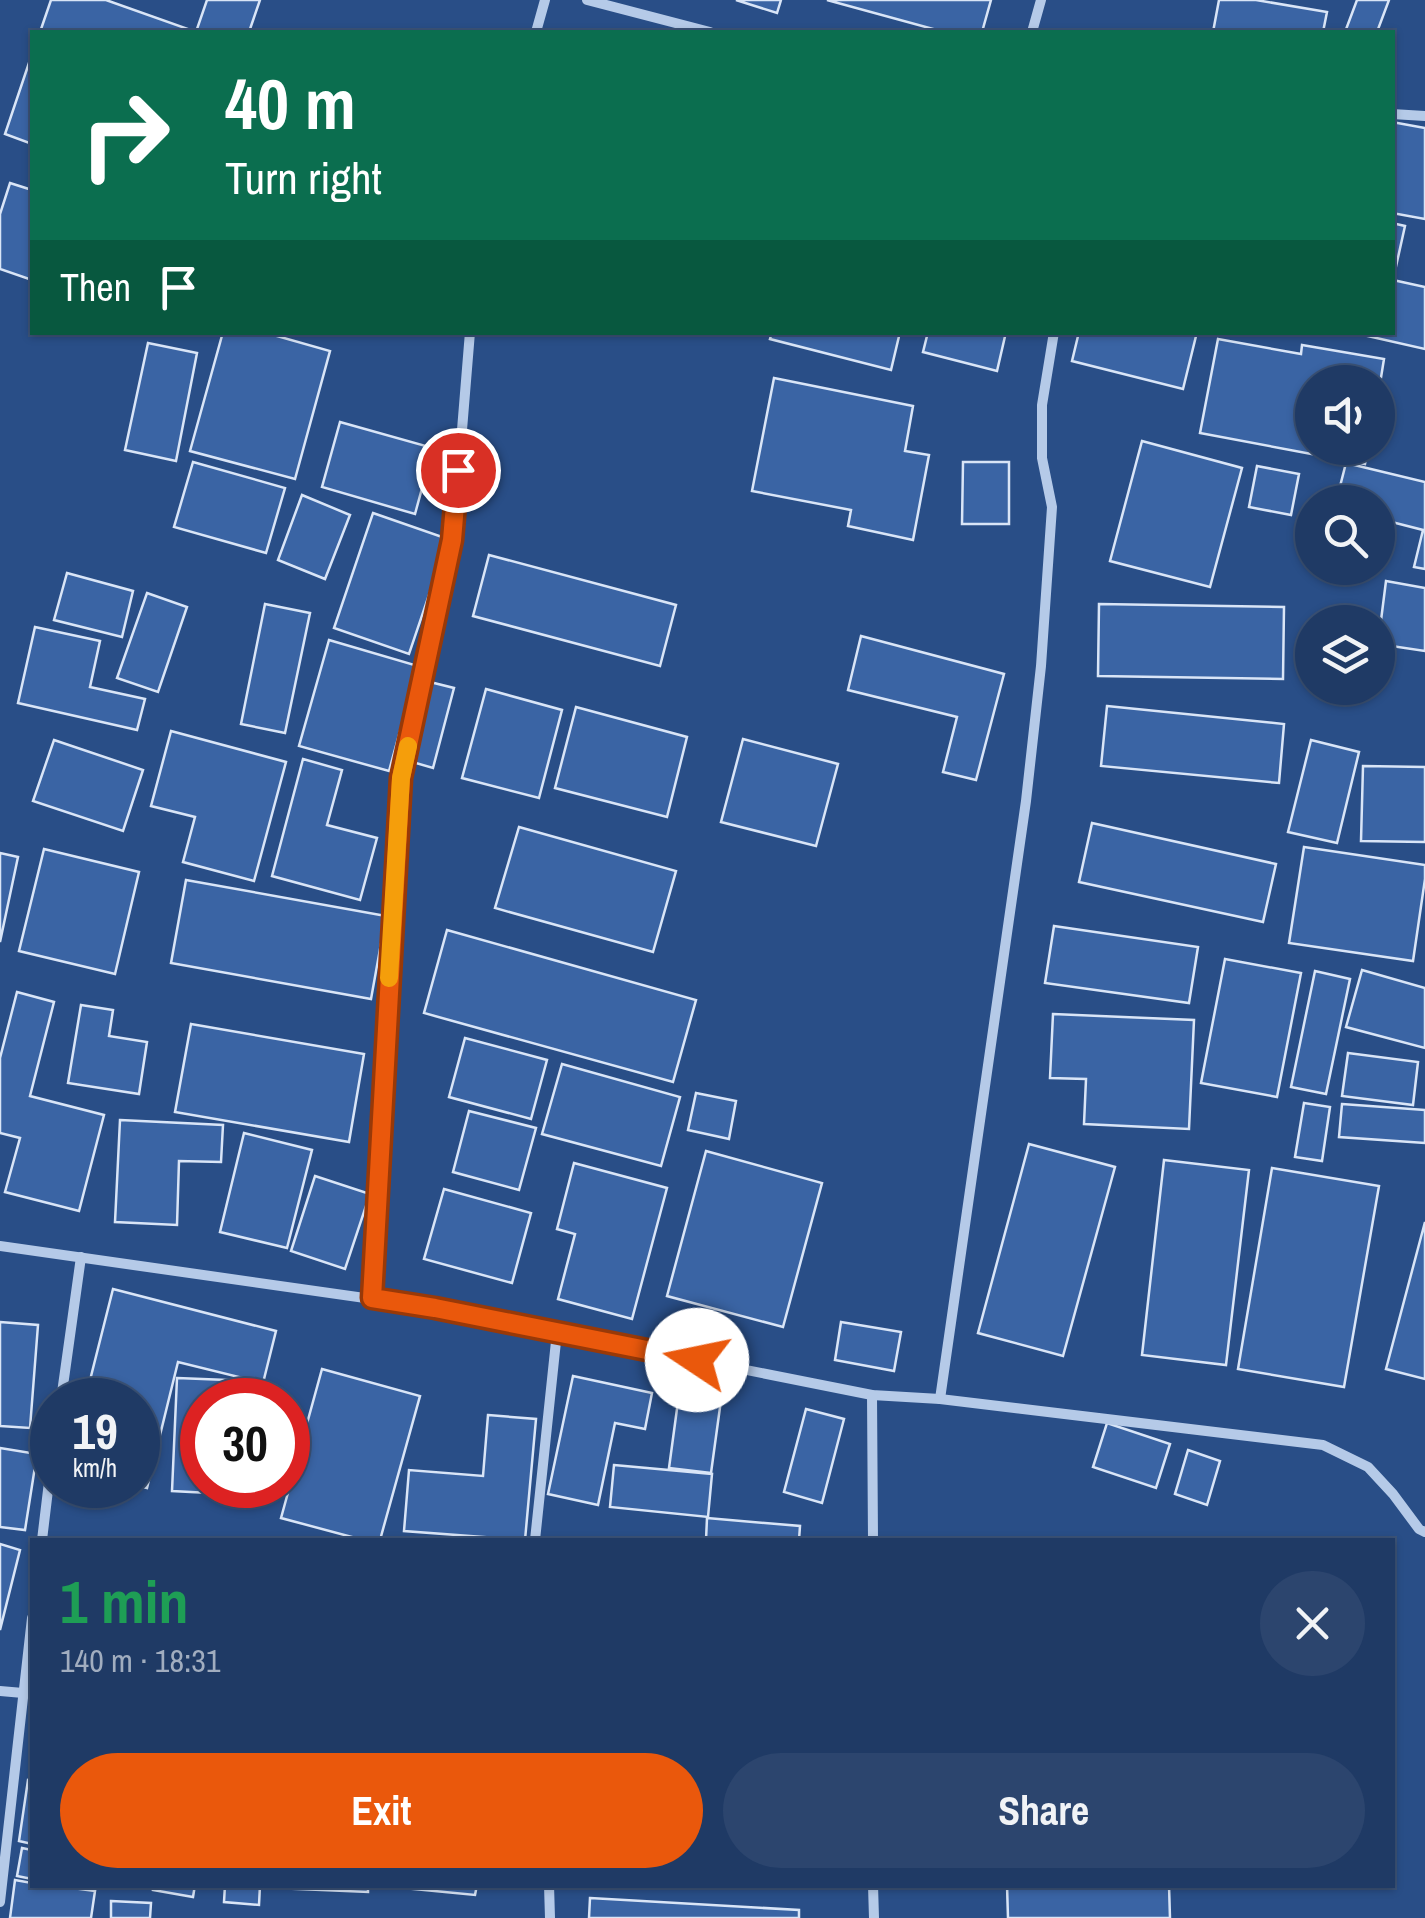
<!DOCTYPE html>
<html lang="en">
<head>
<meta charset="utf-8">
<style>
	:root { --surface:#1f3a65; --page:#2c456e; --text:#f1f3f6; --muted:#a1adbf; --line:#3c5479; --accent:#ea580c }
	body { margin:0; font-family:"Archivo Narrow",sans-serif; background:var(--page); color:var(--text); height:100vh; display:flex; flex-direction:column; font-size:38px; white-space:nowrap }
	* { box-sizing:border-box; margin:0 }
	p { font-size:32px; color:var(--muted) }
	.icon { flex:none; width:55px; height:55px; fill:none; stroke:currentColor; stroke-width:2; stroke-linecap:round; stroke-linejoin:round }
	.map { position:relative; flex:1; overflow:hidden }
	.details { position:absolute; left:30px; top:1538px; width:1365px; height:350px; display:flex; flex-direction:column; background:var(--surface); border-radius:0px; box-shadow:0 2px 8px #0004,0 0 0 2px var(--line) }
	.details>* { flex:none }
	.guide { position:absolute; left:30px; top:30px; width:1365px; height:305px; border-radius:0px; box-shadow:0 2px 8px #0004,0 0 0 2px var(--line); background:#0b6e4f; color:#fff; overflow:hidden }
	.fabs { position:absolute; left:1295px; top:365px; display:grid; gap:20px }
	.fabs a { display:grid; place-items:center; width:100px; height:100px; border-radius:50%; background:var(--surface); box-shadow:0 2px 8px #0004,0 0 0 2px var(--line); font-size:50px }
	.speed { position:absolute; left:30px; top:1378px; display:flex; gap:20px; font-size:50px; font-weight:700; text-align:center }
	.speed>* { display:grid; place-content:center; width:130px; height:130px; border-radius:50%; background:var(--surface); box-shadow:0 2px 8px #0004,0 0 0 2px var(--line); line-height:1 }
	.speed small { font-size:25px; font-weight:400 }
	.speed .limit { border:15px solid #d22; background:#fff; color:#111 }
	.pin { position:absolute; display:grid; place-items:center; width:85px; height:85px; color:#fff; margin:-42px; border:5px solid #fff; border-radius:50%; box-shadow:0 2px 10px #0007 }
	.me { position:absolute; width:110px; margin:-55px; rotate:281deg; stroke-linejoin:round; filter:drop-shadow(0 0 8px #0008) }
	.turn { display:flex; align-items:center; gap:35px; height:210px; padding:0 30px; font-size:45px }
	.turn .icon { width:130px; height:130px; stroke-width:2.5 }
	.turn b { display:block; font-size:70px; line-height:85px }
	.then { display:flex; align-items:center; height:95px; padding:0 30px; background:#0003; gap:20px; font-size:38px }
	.round { display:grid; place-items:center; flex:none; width:105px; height:105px; border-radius:52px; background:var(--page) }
	.headline { display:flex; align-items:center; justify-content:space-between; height:170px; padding:0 30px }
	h1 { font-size:60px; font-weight:700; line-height:75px; color:#1e9e55 }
	.cta { display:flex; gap:20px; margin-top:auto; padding:20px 30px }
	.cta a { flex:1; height:115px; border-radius:60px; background:var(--accent); color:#fff; font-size:40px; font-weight:700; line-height:115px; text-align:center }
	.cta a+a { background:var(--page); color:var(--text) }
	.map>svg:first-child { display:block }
	.building { fill:#3a64a4; stroke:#d9e5f7; stroke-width:2.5 }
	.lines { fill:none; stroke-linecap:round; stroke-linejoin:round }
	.minor { stroke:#b5cae8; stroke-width:10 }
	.route-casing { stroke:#983908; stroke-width:25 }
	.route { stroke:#ea580c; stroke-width:18 }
	.slow { stroke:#f59e0b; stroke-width:18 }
</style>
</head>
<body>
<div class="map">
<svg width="1425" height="1918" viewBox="0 0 1425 1918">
	<rect width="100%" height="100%" fill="#294e87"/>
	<!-- building -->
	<g class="building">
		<path d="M 51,0 L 106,0 L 196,32 L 207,0 L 260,0 L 249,32 L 40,32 Z"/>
		<path d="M 736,0 L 781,0 L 777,13 Z"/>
		<path d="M 827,0 L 991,0 L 982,32 L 944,32 Z"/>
		<path d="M 1219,0 L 1256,0 L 1327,12 L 1323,32 L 1213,32 Z"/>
		<path d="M 1357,0 L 1389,0 L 1377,32 L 1345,32 Z"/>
		<path d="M 32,54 L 32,144 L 5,134 Z"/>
		<path d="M 1392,122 L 1425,128 L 1425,219 L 1392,213 Z"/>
		<path d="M 10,183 L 32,190 L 32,280 L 0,269 L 0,214 Z"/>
		<path d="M 1392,223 L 1405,226 L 1393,280 L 1425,287 L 1425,349 L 1350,332 L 1392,332 Z"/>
		<path d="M 223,332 L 263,332 L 330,351 L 295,479 L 190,451 Z"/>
		<path d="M 772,332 L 900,332 L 891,370 L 770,339 Z"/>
		<path d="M 928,332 L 1006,332 L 997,371 L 923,352 Z"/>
		<path d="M 1079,332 L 1197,332 L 1183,389 L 1072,361 Z"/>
		<path d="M 1218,339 L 1301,354 L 1302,345 L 1384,359 L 1378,396 L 1378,382 L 1312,382 L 1312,448 L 1368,448 L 1365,464 L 1200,433 Z"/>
		<path d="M 148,343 L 197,353 L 176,461 L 125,450 Z"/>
		<path d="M 774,378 L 913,406 L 905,451 L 929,455 L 913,540 L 848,526 L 851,510 L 752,491 Z"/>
		<path d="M 340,422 L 433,448 L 415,514 L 322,487 Z"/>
		<path d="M 1142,441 L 1242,468 L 1210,587 L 1110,561 Z"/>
		<path d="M 193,462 L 285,488 L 266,553 L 174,527 Z"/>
		<path d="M 963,462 L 1009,462 L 1009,524 L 962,524 Z"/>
		<path d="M 1346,463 L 1425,482 L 1425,569 L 1414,567 L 1423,530 L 1384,520 L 1378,545 L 1378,502 L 1336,502 Z"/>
		<path d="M 1257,466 L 1299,474 L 1291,515 L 1249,507 Z"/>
		<path d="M 302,495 L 350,515 L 325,579 L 278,560 Z"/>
		<path d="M 373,513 L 448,539 L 409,654 L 334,628 Z"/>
		<path d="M 489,555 L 676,605 L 660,666 L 473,616 Z"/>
		<path d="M 67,573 L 133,591 L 122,637 L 54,620 Z"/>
		<path d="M 1386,581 L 1425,588 L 1425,651 L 1378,644 Z"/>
		<path d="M 147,593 L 187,607 L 158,692 L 117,678 Z"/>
		<path d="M 265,604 L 310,613 L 285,733 L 241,724 Z"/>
		<path d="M 1099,604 L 1284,607 L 1283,679 L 1098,676 Z"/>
		<path d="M 35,627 L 100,641 L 90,687 L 145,699 L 137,730 L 18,703 Z"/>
		<path d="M 861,636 L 1004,674 L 976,780 L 943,772 L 957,717 L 848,690 Z"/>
		<path d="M 329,640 L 418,666 L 389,771 L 299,746 Z"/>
		<path d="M 430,682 L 454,688 L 433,768 L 409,761 Z"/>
		<path d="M 486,689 L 562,710 L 539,798 L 462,778 Z"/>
		<path d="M 1107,706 L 1284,724 L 1279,783 L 1101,766 Z"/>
		<path d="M 576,707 L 687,737 L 667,817 L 555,788 Z"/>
		<path d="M 171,731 L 286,762 L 254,881 L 183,862 L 195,817 L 151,806 Z"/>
		<path d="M 743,739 L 838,764 L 816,846 L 721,822 Z"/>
		<path d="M 54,740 L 143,770 L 123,831 L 33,801 Z"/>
		<path d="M 1311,740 L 1359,752 L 1337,843 L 1288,832 Z"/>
		<path d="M 303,759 L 342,770 L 327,825 L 377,838 L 360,900 L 272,876 Z"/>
		<path d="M 1363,766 L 1425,767 L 1425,842 L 1361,841 Z"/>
		<path d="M 1092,823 L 1276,864 L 1263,922 L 1079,882 Z"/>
		<path d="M 519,827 L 676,871 L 653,952 L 495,908 Z"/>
		<path d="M 1304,847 L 1425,865 L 1425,879 L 1413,961 L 1289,943 Z"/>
		<path d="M 44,849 L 139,872 L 115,974 L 19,951 Z"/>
		<path d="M 0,853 L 18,857 L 0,942 Z"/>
		<path d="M 186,880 L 386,916 L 371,999 L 171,963 Z"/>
		<path d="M 1054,926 L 1198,947 L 1189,1003 L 1045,983 Z"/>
		<path d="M 447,930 L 696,1000 L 673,1082 L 424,1013 Z"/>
		<path d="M 1225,959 L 1301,973 L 1277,1097 L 1201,1083 Z"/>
		<path d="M 1362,970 L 1425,988 L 1425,1048 L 1346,1027 Z"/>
		<path d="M 1315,971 L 1350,979 L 1326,1094 L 1291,1087 Z"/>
		<path d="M 17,992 L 54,1002 L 30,1096 L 104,1115 L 79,1211 L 5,1192 L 20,1138 L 0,1133 L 0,1058 Z"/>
		<path d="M 81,1005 L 113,1010 L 109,1036 L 147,1042 L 139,1094 L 68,1083 Z"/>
		<path d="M 1053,1014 L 1194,1020 L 1189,1129 L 1084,1124 L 1086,1079 L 1050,1078 Z"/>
		<path d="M 191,1024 L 364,1054 L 349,1142 L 175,1112 Z"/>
		<path d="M 465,1038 L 547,1060 L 531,1119 L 449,1097 Z"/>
		<path d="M 1348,1053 L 1418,1062 L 1413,1105 L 1342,1096 Z"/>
		<path d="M 562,1064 L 680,1097 L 661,1166 L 542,1134 Z"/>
		<path d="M 696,1093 L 736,1101 L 729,1139 L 688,1130 Z"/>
		<path d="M 1304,1103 L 1330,1107 L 1322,1161 L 1295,1157 Z"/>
		<path d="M 1342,1104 L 1425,1110 L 1425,1143 L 1339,1137 Z"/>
		<path d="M 469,1111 L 536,1128 L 519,1190 L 453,1172 Z"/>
		<path d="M 120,1120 L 223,1125 L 221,1162 L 179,1161 L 177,1225 L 115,1222 Z"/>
		<path d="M 244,1133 L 312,1150 L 287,1248 L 220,1232 Z"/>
		<path d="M 1029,1144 L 1115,1167 L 1063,1356 L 978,1333 Z"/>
		<path d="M 706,1151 L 822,1183 L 783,1327 L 667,1296 Z"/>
		<path d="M 1164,1160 L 1249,1170 L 1226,1365 L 1142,1355 Z"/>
		<path d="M 574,1163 L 667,1188 L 632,1319 L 558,1299 L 575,1234 L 557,1229 Z"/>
		<path d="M 1272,1168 L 1379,1186 L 1344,1387 L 1238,1369 Z"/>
		<path d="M 315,1176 L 370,1194 L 345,1269 L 291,1251 Z"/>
		<path d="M 444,1189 L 531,1213 L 512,1283 L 424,1259 Z"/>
		<path d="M 1425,1222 L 1425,1379 L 1386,1369 Z"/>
		<path d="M 113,1289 L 276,1331 L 263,1383 L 178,1362 L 147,1488 L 134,1485 L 138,1485 L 138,1400 L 85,1400 Z"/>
		<path d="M 0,1322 L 38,1325 L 30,1428 L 0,1426 Z"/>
		<path d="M 841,1322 L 901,1332 L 894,1371 L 835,1360 Z"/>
		<path d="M 322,1369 L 420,1396 L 380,1540 L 363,1540 L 281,1518 Z"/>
		<path d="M 573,1376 L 652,1393 L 645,1429 L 615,1423 L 598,1505 L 548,1494 Z"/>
		<path d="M 177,1378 L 252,1381 L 252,1400 L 202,1400 L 202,1485 L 248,1485 L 248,1495 L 172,1491 Z"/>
		<path d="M 679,1394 L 721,1400 L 711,1473 L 669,1468 Z"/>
		<path d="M 806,1409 L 844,1419 L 822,1503 L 784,1492 Z"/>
		<path d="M 488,1415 L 536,1419 L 525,1540 L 404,1531 L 409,1470 L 483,1476 Z"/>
		<path d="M 1107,1423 L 1170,1444 L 1156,1488 L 1093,1467 Z"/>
		<path d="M 0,1448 L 37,1454 L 25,1530 L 0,1527 Z"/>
		<path d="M 1188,1450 L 1220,1461 L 1207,1505 L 1175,1494 Z"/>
		<path d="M 614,1465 L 712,1474 L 708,1517 L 610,1507 Z"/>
		<path d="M 707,1518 L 800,1526 L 799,1540 L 706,1540 Z"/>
		<path d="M 0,1544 L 20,1550 L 0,1630 Z"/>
		<path d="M 28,1780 L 32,1781 L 32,1844 L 19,1841 Z"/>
		<path d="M 22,1848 L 32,1850 L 32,1879 L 17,1876 Z"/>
		<path d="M 15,1880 L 32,1883 L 32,1885 L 50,1885 L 95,1891 L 91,1918 L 10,1918 Z"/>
		<path d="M 154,1885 L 195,1885 L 193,1897 L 153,1890 Z"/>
		<path d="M 225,1885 L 260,1885 L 259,1905 L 224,1902 Z"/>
		<path d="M 275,1885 L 368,1885 L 368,1892 L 275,1888 Z"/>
		<path d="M 394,1885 L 477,1885 L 475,1895 L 394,1887 Z"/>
		<path d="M 1007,1885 L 1169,1885 L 1170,1918 L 1008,1918 Z"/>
		<path d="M 590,1898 L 799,1910 L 799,1918 L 589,1918 Z"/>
		<path d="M 111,1901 L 151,1903 L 150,1918 L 111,1918 Z"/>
	</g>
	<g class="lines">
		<!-- minor -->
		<g class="minor">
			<path d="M 587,0 L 710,32"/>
			<path d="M 536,32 L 545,0"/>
			<path d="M 1032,32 L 1041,0"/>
			<path d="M 1392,114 L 1425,116"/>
			<path d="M 0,1246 L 435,1308 L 872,1395 L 940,1399 L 1323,1445 L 1368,1467 L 1393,1494 L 1419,1529 L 1425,1532"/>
			<path d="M 371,1299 L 401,777 L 453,540 L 470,332"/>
			<path d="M 872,1395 L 873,1540"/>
			<path d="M 940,1399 L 1026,801 L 1041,666 L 1052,507 L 1042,458 L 1042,405 L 1054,332"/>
			<path d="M 61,1400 L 81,1257"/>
			<path d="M 42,1540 L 52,1457"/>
			<path d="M 535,1540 L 557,1332"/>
			<path d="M 0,1691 L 23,1693"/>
			<path d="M 549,1885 L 550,1918"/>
			<path d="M 873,1885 L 874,1918"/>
			<path d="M 0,1902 L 32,1618"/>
		</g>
	</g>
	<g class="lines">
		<!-- route casing -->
		<g class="route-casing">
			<path id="route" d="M 458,470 L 452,540 L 401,778 L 372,1298 L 435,1308 L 697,1360"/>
		</g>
		<!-- route -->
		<use href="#route" class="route"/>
		<!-- slow -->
		<path class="slow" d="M 389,978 L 401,778 L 408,746"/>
	</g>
</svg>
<div class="fabs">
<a><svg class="icon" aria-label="sound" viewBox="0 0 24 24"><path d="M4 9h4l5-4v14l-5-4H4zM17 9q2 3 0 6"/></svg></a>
<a><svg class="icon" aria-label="search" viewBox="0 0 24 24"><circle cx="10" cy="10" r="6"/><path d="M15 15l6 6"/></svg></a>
<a><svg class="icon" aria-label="layers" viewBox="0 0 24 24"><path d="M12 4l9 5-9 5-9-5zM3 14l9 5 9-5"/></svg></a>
</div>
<div class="speed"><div>19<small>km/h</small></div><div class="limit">30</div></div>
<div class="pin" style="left:458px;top:470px;background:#d93025"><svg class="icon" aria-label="arrive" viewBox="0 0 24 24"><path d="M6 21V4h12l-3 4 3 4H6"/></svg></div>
<svg class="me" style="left:697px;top:1360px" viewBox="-20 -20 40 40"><circle r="19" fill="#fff"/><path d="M0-13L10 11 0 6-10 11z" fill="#ea580c"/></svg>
<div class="guide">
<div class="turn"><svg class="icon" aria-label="right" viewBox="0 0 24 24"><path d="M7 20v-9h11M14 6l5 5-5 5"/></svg><div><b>40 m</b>Turn right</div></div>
<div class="then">Then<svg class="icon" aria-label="arrive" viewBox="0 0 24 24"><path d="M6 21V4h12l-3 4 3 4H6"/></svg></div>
</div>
<section class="details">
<div class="headline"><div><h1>1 min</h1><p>140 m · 18:31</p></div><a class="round"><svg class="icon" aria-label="close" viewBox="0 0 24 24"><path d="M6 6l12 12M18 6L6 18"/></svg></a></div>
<div class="cta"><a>Exit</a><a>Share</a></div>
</section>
</div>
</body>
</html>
